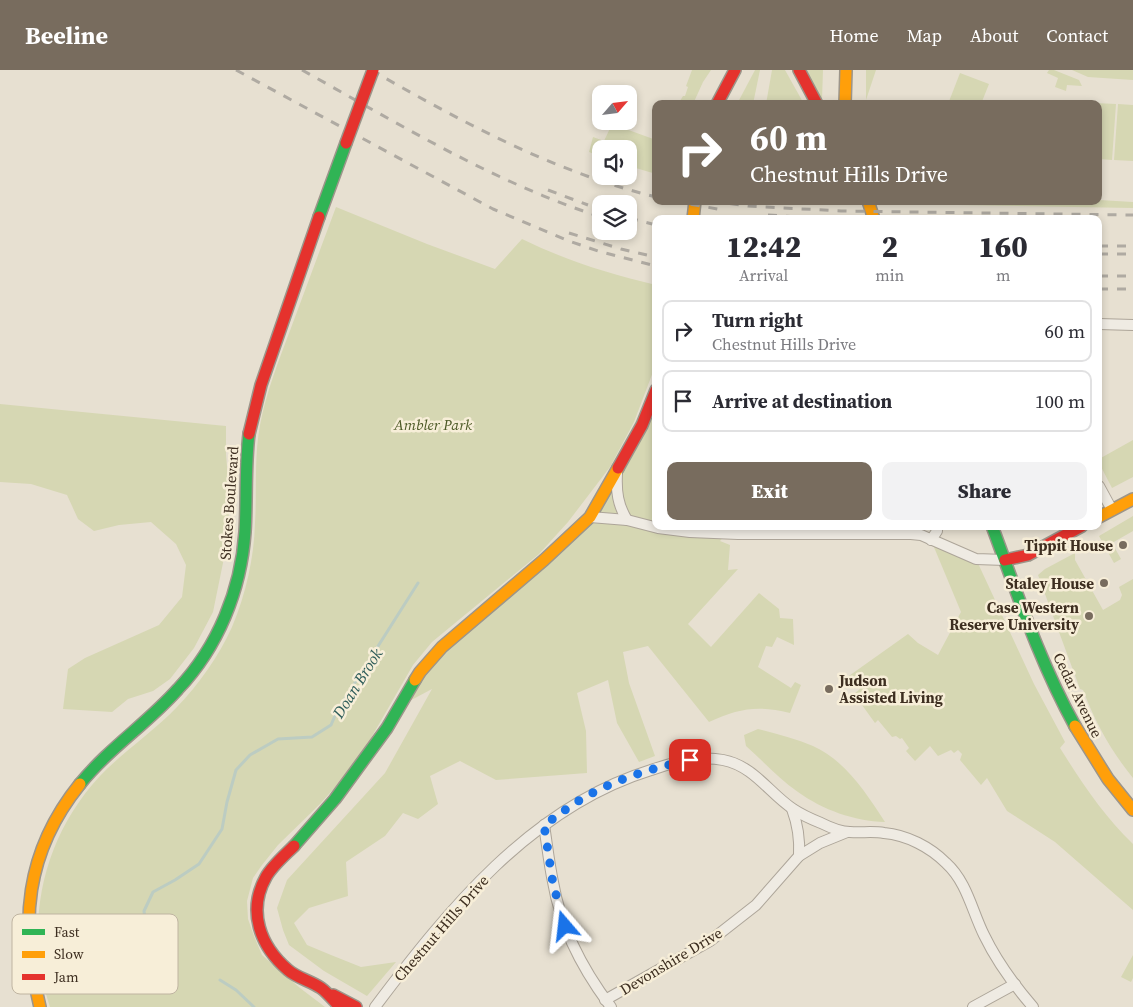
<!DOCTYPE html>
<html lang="en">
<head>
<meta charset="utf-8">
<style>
	:root { --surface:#fff; --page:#f2f2f3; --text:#2b2b33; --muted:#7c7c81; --line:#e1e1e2; --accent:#786c5e }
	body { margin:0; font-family:"Source Serif 4",serif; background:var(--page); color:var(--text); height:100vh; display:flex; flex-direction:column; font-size:19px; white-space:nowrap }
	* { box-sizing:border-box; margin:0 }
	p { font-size:16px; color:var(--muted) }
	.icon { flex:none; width:28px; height:28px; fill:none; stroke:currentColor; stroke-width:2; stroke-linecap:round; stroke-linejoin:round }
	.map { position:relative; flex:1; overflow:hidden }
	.details { position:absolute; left:652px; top:145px; width:450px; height:315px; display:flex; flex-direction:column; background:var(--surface); border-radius:10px; box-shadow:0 2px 8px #0003 }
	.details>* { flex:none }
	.top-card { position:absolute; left:652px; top:30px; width:450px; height:105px; border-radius:10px; box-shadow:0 2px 8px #0003; background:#786c5e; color:#fff; overflow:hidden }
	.needle { width:32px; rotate:62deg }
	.buttons { position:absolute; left:592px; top:15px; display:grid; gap:10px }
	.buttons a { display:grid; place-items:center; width:45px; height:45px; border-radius:10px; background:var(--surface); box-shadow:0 2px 8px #0003; font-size:25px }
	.pin { position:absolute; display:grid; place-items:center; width:42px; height:42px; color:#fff; margin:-21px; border-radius:10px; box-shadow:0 2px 8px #0006 }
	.me { position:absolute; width:55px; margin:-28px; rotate:343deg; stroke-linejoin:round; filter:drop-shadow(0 0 4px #0008) }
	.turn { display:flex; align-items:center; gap:18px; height:105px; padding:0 15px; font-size:22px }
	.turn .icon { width:65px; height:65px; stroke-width:2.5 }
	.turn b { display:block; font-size:35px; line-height:42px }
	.eta { display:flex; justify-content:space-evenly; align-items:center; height:85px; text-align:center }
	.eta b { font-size:30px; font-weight:800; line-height:35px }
	.primary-button { display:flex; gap:10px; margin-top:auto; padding:10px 15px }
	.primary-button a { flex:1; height:58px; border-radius:10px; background:var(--accent); color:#fff; font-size:20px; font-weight:800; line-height:58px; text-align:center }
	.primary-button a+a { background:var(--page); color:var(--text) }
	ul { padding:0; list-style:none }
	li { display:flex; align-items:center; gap:15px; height:62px; margin:0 10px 8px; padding:0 5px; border:2px solid var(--line); border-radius:10px }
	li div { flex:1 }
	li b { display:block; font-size:19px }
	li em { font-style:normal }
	header { display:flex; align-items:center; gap:30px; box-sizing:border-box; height:70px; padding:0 25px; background:var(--accent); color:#fff }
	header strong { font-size:24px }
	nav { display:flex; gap:28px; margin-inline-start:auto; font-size:18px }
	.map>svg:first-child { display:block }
	.green { fill:#d6d7b3 }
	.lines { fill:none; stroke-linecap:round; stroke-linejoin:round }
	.stream { stroke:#bcccc2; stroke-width:3 }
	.street-casing { stroke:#ada599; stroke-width:12 }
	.fast-casing { stroke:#9c958a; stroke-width:14 }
	.slow-casing { stroke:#9c958a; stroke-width:14 }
	.jam-casing { stroke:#9c958a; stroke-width:14 }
	.street { stroke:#efebe3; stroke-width:10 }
	.fast { stroke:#30b455; stroke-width:11 }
	.slow { stroke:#ff9f0a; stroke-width:11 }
	.jam { stroke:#e5322d; stroke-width:11 }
	.rail { stroke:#afaaa2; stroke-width:3; stroke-dasharray:9 9; stroke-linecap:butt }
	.jam-bridge-casing { stroke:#9c958a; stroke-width:14; stroke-linecap:butt }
	.jam-bridge { stroke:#e5322d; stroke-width:11 }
	.route { stroke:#1a73e8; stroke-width:9; stroke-dasharray:0 16.2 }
	.poi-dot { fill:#786c5e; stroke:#f7eed8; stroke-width:2 }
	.labels { text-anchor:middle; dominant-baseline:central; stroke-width:5; stroke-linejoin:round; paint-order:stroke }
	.park-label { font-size:15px; font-style:italic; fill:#4d5a26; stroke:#f7eed8 }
	.street-label { font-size:15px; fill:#3d2e20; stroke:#f7eed8 }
	.poi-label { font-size:15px; font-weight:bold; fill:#3d2e20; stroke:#f7eed8; text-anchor:end }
	.water-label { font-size:16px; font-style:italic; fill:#2f5d5a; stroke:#f7eed8 }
	.key { fill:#f7eed8; stroke:#bfb4a1; stroke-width:1 }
	.key-label { font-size:14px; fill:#3d2e20 }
</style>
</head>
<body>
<header>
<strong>Beeline</strong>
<nav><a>Home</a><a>Map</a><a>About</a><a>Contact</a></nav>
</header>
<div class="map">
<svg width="1133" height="937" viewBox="0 0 1133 937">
	<rect width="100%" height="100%" fill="#e7e0d1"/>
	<!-- green -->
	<g class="green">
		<path d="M 692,0 L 711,0 L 703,12 L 693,34 L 682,34 L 680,31 L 683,26 L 685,26 L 688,17 L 686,16 Z"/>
		<path d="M 755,0 L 760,0 L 753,34 L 737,34 Z"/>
		<path d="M 772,0 L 785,0 L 804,34 L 766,34 Z"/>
		<path d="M 805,0 L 823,0 L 822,30 Z"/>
		<path d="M 866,0 L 876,0 L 866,30 Z"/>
		<path d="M 1049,0 L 1054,0 L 1079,10 L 1082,16 L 1067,15 L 1066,21 L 1055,17 L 1058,8 L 1047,3 Z"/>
		<path d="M 1072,0 L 1133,0 L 1133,10 L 1088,7 Z"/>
		<path d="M 960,3 L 989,14 L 981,34 L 948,34 Z"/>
		<path d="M 1095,33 L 1116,34 L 1112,90 L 1099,89 L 1099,34 Z"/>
		<path d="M 1118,34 L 1133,35 L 1133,91 L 1114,90 Z"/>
		<path d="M 612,54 L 656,70 L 656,104 L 629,96 L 629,79 L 601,79 L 601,87 L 589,82 L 593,67 L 604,71 Z"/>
		<path d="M 1099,130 L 1133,132 L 1133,138 L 898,134 L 895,131 L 966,131 L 967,134 L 1099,131 Z"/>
		<path d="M 336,137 L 427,174 L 495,199 L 522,169 C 565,190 609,204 656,215 L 656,294 L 634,352 L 610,397 L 568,452 L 539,484 L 432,572 L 413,595 L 356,694 L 320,734 L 278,775 L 262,795 L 253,808 L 247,831 L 248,849 L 254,866 L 262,885 L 300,918 L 325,937 L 50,937 C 23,856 42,768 100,706 C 124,681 153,662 177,637 C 199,614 219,586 232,557 C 246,524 254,488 255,453 C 257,420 254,388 260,355 C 266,322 279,290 291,258 C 306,218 321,177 336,137 Z"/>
		<path d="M 656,320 L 656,456 L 726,464 L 720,471 L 730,475 L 728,500 L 738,499 L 688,554 L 711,577 L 759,523 L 779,539 L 780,548 L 793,549 L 794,575 L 777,567 L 772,577 L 766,576 L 758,597 L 791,618 L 795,612 L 801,615 L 790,643 C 758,635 739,638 709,652 L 648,576 L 623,582 L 629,613 L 655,686 L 639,692 L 617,653 L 608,610 L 577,623 L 586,661 L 587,703 L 496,710 L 460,691 L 430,706 L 438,734 L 418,749 L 403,743 L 385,766 L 346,792 L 348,826 L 309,838 L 294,853 L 307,875 L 331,885 L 361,897 L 396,892 L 367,926 L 324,901 L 289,875 L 283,860 L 277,838 L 287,810 L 385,703 L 432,619 L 400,636 L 420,602 L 590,447 Z"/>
		<path d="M 0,334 L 226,356 L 226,384 L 230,433 L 224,488 L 213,542 L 194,578 L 170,609 L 153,621 L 128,629 L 112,642 L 63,639 L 68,599 L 85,588 L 159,555 L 182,527 L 186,495 L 176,474 L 151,452 L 119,455 L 94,461 L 78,449 L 67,425 L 31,414 L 0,412 Z"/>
		<path d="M 1133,370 L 1133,407 L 1112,418 L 1099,393 L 1099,389 Z"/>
		<path d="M 1133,446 L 1133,461 L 1112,473 L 1121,489 L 1114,493 L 1099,466 Z"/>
		<path d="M 931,470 L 976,489 L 1034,614 L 1065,672 L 1060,678 C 1082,713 1103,745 1133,774 L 1133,840 L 1055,772 L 1007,741 L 987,708 L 981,715 L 960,690 L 962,684 L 958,680 L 954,683 L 951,680 L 938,686 L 930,676 L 915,691 L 906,681 L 909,678 L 902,668 L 900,669 L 896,666 L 892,667 L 878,650 L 875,653 L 854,624 L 860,619 L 856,608 L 846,608 L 908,564 L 918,573 L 938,585 L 961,542 Z"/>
		<path d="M 1075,483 L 1075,490 L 1103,540 L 1120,530 L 1122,525 L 1119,517 L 1133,509 L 1133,708 C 1111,681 1095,652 1083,620 L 1080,619 L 1038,505 L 1045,499 Z"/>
		<path d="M 758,659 C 777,664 796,669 813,676 C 846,691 866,723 885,752 C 854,751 823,740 798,722 C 779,709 763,691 746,676 L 744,665 Z"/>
		<path d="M 1133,885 L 1133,908 L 1131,912 L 1121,907 Z"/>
	</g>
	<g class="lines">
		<!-- stream -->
		<g class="stream">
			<path d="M 162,887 L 148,873 L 144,841 L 153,822 L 175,810 L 199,794 L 222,759 L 227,732 L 236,700 L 250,685 L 278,669 L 312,667 L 331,655 L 337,641 L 418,513"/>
			<path d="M 220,910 L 236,920 L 254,937"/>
		</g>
		<!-- street casing -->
		<g class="street-casing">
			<g id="street">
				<path d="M 1099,254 L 1133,255"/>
				<path d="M 617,404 C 616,422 618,435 627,450"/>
				<path d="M 1099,416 L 1112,440"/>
				<path d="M 590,447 L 627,450 L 658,458 L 690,462 L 738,464 L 911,464 L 921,465 L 976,489 L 1005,490"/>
				<path d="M 931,470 L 937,461 L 937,456"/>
				<path d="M 792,739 C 798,755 800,769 799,786"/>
				<path d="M 544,755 C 547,774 549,793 553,812 C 561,859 583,900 611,937"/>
				<path d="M 605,930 L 710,871 L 756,835 L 799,786 L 820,773 L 847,762"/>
				<path d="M 375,937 C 448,840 531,737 651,700 C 673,692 699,685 723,690 C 754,696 769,723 793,739 C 802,745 811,749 821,753 C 829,757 840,762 850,762 C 861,763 873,761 884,763 C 907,765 930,777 946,793 C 967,812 972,841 984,865 C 997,892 1014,915 1033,937"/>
				<path d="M 973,937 L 1015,914"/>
			</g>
		</g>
		<!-- fast casing -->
		<g class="fast-casing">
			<g id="fast">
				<path d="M 319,147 L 346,73"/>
				<path d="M 992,456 C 1017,523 1040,593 1075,656"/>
				<path d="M 80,714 C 109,678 148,653 178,619 C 218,577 241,520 245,462 C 247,429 245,396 249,364"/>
				<path d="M 294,776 L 335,729 L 387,658 L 415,610"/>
			</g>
		</g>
		<!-- slow casing -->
		<g class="slow-casing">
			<g id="slow">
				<path d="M 845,34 L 846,0"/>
				<path d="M 868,131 L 874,149"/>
				<path d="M 693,149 L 695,131"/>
				<path d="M 1099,447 L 1133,429"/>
				<path d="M 415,610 L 420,602 L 442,577 L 544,490 L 590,447 L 618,398"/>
				<path d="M 1075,656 L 1108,709 L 1133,740"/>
				<path d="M 40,937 C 19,854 25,782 80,714"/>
			</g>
		</g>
		<!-- jam casing -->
		<g class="jam-casing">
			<g id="jam">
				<path d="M 799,0 L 817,34"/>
				<path d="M 717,34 L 735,0"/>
				<path d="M 249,364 L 261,315 L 319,147"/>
				<path d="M 618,398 L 642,355 L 656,320"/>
				<path d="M 1005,490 L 1028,485 L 1082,456"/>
				<path d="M 294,776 C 285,785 272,796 266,807 C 247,841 260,876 288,900 C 297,908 311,911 321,918 C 328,923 334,931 340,937"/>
				<path d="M 333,925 L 356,937"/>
			</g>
		</g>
		<!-- street -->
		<use href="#street" class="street"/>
		<!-- fast -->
		<use href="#fast" class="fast"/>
		<!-- slow -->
		<use href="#slow" class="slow"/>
		<!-- jam -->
		<use href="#jam" class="jam"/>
		<!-- rail -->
		<g class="rail">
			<path d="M 236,0 L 493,139 L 569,171 L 598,181 L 656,196"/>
			<path d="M 302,0 C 399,54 495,113 601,147"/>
			<path d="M 371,0 C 462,52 554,102 656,127"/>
			<path d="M 548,120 L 588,135"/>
			<path d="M 673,131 L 723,140"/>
			<path d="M 712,131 L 748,136 L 841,141 L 1133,145"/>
			<path d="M 768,145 L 830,149"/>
			<path d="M 629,148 L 656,155"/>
			<path d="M 569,163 L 621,179 L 656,187"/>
			<path d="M 1099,176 L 1133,176"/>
			<path d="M 1099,184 L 1126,184"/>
			<path d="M 1099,206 L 1133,206"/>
			<path d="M 1099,219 L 1133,219"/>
		</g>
		<!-- jam-bridge casing -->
		<g class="jam-bridge-casing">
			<path id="jam-bridge" d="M 346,73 L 373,0"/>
		</g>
		<!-- jam-bridge -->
		<use href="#jam-bridge" class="jam-bridge"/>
	</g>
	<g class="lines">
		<!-- route -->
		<path class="route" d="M 565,856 L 553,814 L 544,755 C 556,747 567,738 580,730 C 613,710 652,698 690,690"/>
	</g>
	<!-- markers -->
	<g class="poi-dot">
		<circle cx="1123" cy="475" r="5"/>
		<circle cx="1104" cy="513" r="5"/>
		<circle cx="1089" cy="546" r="5"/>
		<circle cx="829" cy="619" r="5"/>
	</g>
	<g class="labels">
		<!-- park labels -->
		<g class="park-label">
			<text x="433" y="354">Ambler Park</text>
		</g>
		<!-- street labels -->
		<g class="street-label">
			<text transform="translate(229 433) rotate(-86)">Stokes Boulevard</text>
			<text transform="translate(1078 625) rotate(64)">Cedar Avenue</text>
			<text transform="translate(441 858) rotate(-49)">Chestnut Hills Drive</text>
			<text transform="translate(671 891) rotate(-31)">Devonshire Drive</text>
		</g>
		<!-- poi labels -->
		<g class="poi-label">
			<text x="1113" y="475">Tippit House</text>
			<text x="1094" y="513">Staley House</text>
			<text x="1079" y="537">Case Western<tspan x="1079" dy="17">Reserve University</tspan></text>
			<text x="839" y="610" text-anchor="start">Judson<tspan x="839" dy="17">Assisted Living</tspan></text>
		</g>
		<!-- water labels -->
		<g class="water-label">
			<text transform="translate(357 613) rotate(-58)">Doan Brook</text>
		</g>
	</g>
	<!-- legend -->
	<rect x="12" y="844" width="166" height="80" rx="8" class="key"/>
	<rect x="22" y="859" width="23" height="6" fill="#30b455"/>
	<rect x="22" y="881" width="23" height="7" fill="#ff9f0a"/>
	<rect x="22" y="904" width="23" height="6" fill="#e5322d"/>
	<g class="key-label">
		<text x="54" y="867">Fast</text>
		<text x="54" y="889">Slow</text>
		<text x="54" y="912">Jam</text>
	</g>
</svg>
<div class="buttons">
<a><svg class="needle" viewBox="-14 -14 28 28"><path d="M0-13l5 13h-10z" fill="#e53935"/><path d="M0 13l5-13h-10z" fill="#7c7c81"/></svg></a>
<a><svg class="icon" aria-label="sound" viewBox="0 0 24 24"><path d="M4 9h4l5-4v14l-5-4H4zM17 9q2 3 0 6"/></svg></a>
<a><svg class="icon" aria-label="layers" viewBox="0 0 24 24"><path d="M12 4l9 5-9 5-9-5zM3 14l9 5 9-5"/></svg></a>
</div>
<div class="pin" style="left:690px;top:690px;background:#d93025"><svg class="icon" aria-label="arrive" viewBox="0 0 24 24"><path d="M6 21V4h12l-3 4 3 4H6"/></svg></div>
<svg class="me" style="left:565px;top:856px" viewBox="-20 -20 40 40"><path d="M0-17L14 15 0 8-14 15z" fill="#1a73e8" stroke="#fff" stroke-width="4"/></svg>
<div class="top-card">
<div class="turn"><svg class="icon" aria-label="right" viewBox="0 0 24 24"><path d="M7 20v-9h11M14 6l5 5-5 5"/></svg><div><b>60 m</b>Chestnut Hills Drive</div></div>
</div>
<section class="details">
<div class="eta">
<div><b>12:42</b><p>Arrival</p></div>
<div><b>2</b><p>min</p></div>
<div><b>160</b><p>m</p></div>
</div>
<ul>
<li><svg class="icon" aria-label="right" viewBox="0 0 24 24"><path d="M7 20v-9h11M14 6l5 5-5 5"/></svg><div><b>Turn right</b><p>Chestnut Hills Drive</p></div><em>60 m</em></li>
<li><svg class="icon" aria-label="arrive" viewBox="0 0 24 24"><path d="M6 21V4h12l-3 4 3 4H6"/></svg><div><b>Arrive at destination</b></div><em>100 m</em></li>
</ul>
<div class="primary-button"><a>Exit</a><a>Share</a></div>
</section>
</div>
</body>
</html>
